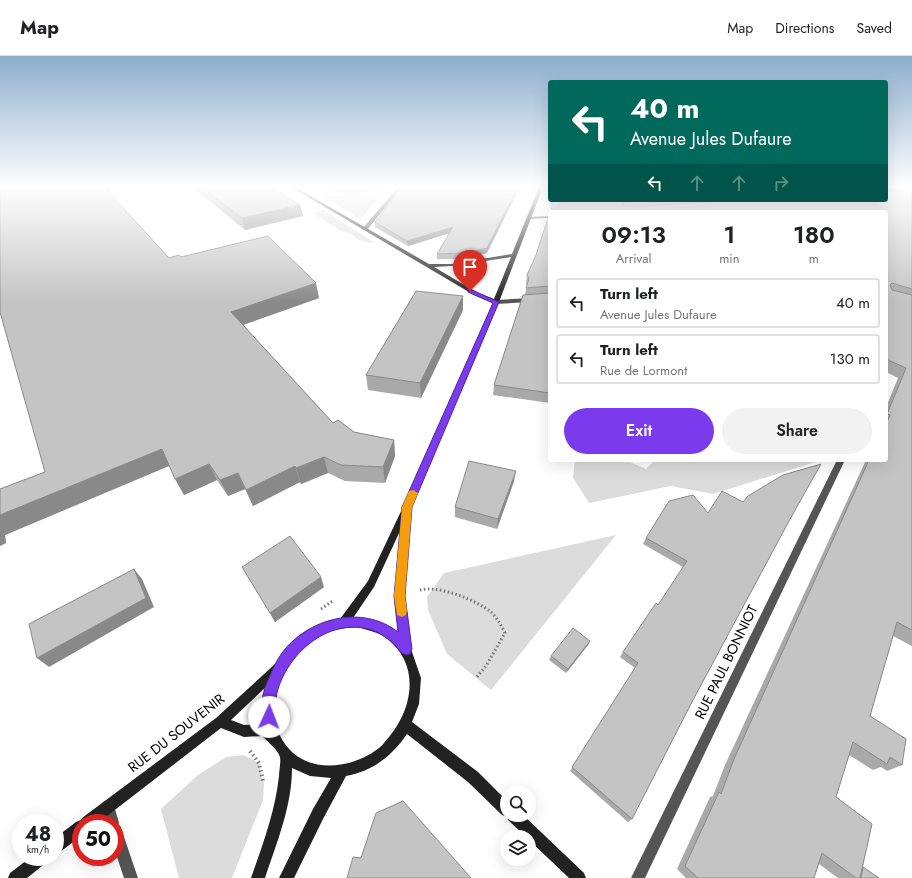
<!DOCTYPE html>
<html lang="en">
<head>
<meta charset="utf-8">
<style>
	:root { --surface:#fff; --page:#f2f2f2; --text:#202124; --muted:#757577; --line:#e0e0e0; --accent:#7c3aed }
	body { margin:0; font-family:Jost,sans-serif; background:var(--page); color:var(--text); height:100vh; display:flex; flex-direction:column; font-size:15px; white-space:nowrap }
	* { box-sizing:border-box; margin:0 }
	p { font-size:13px; color:var(--muted) }
	.icon { flex:none; width:22px; height:22px; fill:none; stroke:currentColor; stroke-width:2; stroke-linecap:round; stroke-linejoin:round }
	.map { position:relative; flex:1; overflow:hidden }
	.side { position:absolute; left:548px; top:154px; width:340px; height:252px; display:flex; flex-direction:column; background:var(--surface); border-radius:4px; box-shadow:0 4px 16px #0002 }
	.side>* { flex:none }
	.top-card { position:absolute; left:548px; top:24px; width:340px; height:122px; border-radius:4px; box-shadow:0 4px 16px #0002; background:#00695c; color:#fff; overflow:hidden }
	.buttons { position:absolute; left:500px; top:730px; display:grid; gap:8px }
	.buttons a { display:grid; place-items:center; width:36px; height:36px; border-radius:50%; background:var(--surface); box-shadow:0 4px 16px #0002; font-size:20px }
	.speed { position:absolute; left:12px; top:758px; display:flex; gap:8px; font-size:20px; font-weight:700; text-align:center }
	.speed>* { display:grid; place-content:center; width:52px; height:52px; border-radius:50%; background:var(--surface); box-shadow:0 4px 16px #0002; line-height:1 }
	.speed small { font-size:10px; font-weight:400 }
	.speed .limit { border:6px solid #d22; background:#fff; color:#111 }
	.pin { position:absolute; display:grid; place-items:center; width:34px; height:34px; color:#fff; margin:-41px -17px; border-radius:50% 50% 50% 0; rotate:-45deg; box-shadow:0 0 4px #0007 }
	.pin .icon { rotate:45deg }
	.me { position:absolute; width:44px; margin:-22px; rotate:2deg; stroke-linejoin:round; filter:drop-shadow(0 0 3px #0008) }
	.turn { display:flex; align-items:center; gap:14px; height:84px; padding:0 16px; font-size:18px }
	.turn .icon { width:52px; height:52px; stroke-width:2.5 }
	.turn b { display:block; font-size:28px; line-height:34px }
	.lanes { display:flex; align-items:center; height:38px; padding:0 16px; background:#0003; justify-content:center; gap:20px; direction:ltr }
	.lanes .off { opacity:.35 }
	.eta { display:flex; justify-content:space-evenly; align-items:center; height:68px; text-align:center }
	.eta b { font-size:24px; font-weight:600; line-height:28px }
	.primary-button { display:flex; gap:8px; margin-top:auto; padding:8px 16px }
	.primary-button a { flex:1; height:46px; border-radius:24px; background:var(--accent); color:#fff; font-size:16px; font-weight:600; line-height:46px; text-align:center }
	.primary-button a+a { background:var(--page); color:var(--text) }
	ul { padding:0; list-style:none }
	li { display:flex; align-items:center; gap:12px; height:50px; margin:0 8px 6px; padding:0 8px; border:2px solid var(--line); border-radius:4px }
	li div { flex:1 }
	li b { display:block; font-size:15px }
	li em { font-style:normal }
	header { display:flex; align-items:center; gap:24px; box-sizing:border-box; height:56px; padding:0 20px; background:var(--surface); border-bottom:1px solid var(--line) }
	header strong { font-size:19px }
	nav { display:flex; gap:22px; margin-inline-start:auto; font-size:14px }
	.map>svg:first-child { display:block }
	.green { fill:#dcdcdc }
	.lines { fill:none; stroke-linecap:round; stroke-linejoin:round }
	.path-far2 { stroke:#777; stroke-width:1.5; stroke-dasharray:0.5 1; stroke-linecap:butt }
	.path-far1 { stroke:#777; stroke-width:3; stroke-dasharray:1.5 2.5; stroke-linecap:butt }
	.path { stroke:#777; stroke-width:4; stroke-dasharray:1.5 3; stroke-linecap:butt }
	.street { fill:#555; fill-rule:evenodd }
	.secondary { fill:#222; fill-rule:evenodd }
	.wall { fill:#a9a9a9 }
	.shaded-wall { fill:#898989 }
	.building { fill:#c4c4c4; stroke:#898989 }
	.route { fill:#7c3aed; stroke:#51269a }
	.slow { fill:#f59e0b }
	.labels { text-anchor:middle; dominant-baseline:central; stroke-width:3; stroke-linejoin:round; paint-order:stroke }
	.near-street-label { font-size:14px; fill:#000; stroke:#fff }
</style>
</head>
<body>
<header>
<strong>Map</strong>
<nav><a>Map</a><a>Directions</a><a>Saved</a></nav>
</header>
<div class="map">
<svg width="912" height="822" viewBox="0 0 912 822">
	<rect width="100%" height="100%" fill="#fff"/>
	<!-- green -->
	<g class="green">
		<path d="M 321,131 L 382,131 C 363,138 339,141 321,131 Z"/>
		<path d="M 386,133 L 361,163 L 324,141 C 345,136 364,142 386,133 Z"/>
		<path d="M 323,154 L 374,186 L 369,187 L 359,184 L 350,177 L 341,175 L 313,157 Z"/>
		<path d="M 575,404 L 625,404 L 646,413 L 655,404 L 822,404 L 713,438 L 671,430 L 589,447 L 573,422 Z"/>
		<path d="M 616,479 L 491,634 L 447,598 L 428,554 L 427,541 L 444,517 Z"/>
		<path d="M 243,699 L 259,707 L 264,728 L 263,744 L 232,822 L 179,822 L 161,753 L 198,719 L 226,701 Z"/>
	</g>
	<g class="lines">
		<!-- path-far2 -->
		<path class="path-far2" d="M 337,137 L 354,138 L 375,135"/>
		<!-- path-far1 -->
		<g class="path-far1">
			<path d="M 420,534 C 439,529 476,544 491,556 C 497,562 501,569 505,577 L 486,610 L 476,622"/>
			<path d="M 321,553 L 334,544"/>
		</g>
		<!-- path -->
		<path class="path" d="M 250,695 L 259,707 L 263,725"/>
		<!-- street -->
		<g class="street">
			<path d="M 398,131 L 402,131 L 367,174 L 363,174 L 363,172 Z"/>
			<path d="M 550,160 L 550,162 L 529,163 L 527,162 L 529,161 Z"/>
			<path d="M 550,241 L 550,245 L 496,248 L 493,246 L 496,244 Z"/>
			<path d="M 837,404 L 845,404 L 645,822 L 631,822 Z"/>
			<path d="M 108,744 L 113,746 L 119,767 L 118,769 L 120,770 L 122,775 L 138,822 L 124,822 L 115,795 L 115,767 L 105,767 L 101,751 L 103,746 Z"/>
		</g>
		<!-- secondary -->
		<g class="secondary">
			<path d="M 291,131 L 295,131 L 429,208 L 452,208 L 512,198 L 539,131 L 543,131 L 499,246 L 409,455 L 410,457 L 405,540 L 411,593 L 421,622 L 419,648 L 412,666 L 478,716 L 507,745 L 507,759 L 523,759 L 584,817 L 586,822 L 569,822 L 529,784 L 529,781 L 526,781 L 508,764 L 507,761 L 502,759 L 468,726 L 407,678 C 392,700 373,715 346,720 L 323,763 L 294,822 L 279,822 L 313,753 L 331,722 L 310,720 L 292,712 C 292,750 277,786 265,822 L 251,822 C 263,788 275,756 279,720 C 279,715 281,706 280,701 C 278,694 268,686 262,680 L 244,681 L 221,672 L 98,767 L 81,767 L 81,780 L 60,796 L 55,798 L 55,782 L 76,766 L 81,764 L 82,762 L 216,662 L 275,608 L 286,593 L 299,581 L 316,571 L 340,563 L 368,525 L 403,451 L 493,247 L 474,239 ZM 511,201 L 494,243 L 478,237 L 434,211 L 452,210 ZM 400,475 L 395,540 L 399,581 L 393,574 L 358,561 L 353,562 L 374,531 ZM 358,571 C 366,574 379,576 386,582 C 420,607 414,651 389,681 C 386,684 383,689 379,692 C 351,714 304,719 283,685 C 260,646 285,596 323,578 C 333,573 346,572 358,571 ZM 267,630 L 263,654 L 264,668 L 244,669 L 231,664 Z"/>
			<path d="M 31,801 L 49,801 L 47,806 L 27,822 L 8,822 L 10,817 Z"/>
		</g>
	</g>
	<!-- wall -->
	<g class="wall">
		<path d="M 0,131 L 112,138 L 111,138 L 169,202 L 181,201 L 319,242 L 243,269 L 333,367 L 354,376 L 394,384 L 395,400 L 385,427 L 345,425 L 328,417 L 301,428 L 300,426 L 253,450 L 245,433 L 228,440 L 217,424 L 184,439 L 169,410 L 5,479 L 6,487 L 0,490 L 0,433 L 45,416 Z"/>
		<path d="M 192,131 L 271,131 L 300,149 L 303,160 L 245,174 Z"/>
		<path d="M 403,131 L 487,197 L 464,203 L 437,203 L 437,198 L 450,177 L 408,190 L 375,171 L 375,166 Z"/>
		<path d="M 886,131 L 912,131 L 912,590 L 893,580 L 870,660 L 906,683 L 902,709 L 887,715 L 881,711 L 873,714 L 849,699 L 836,741 L 872,768 L 862,811 L 863,811 L 879,822 L 838,822 L 819,808 L 814,822 L 686,822 L 677,813 L 710,741 L 713,740 L 725,709 L 866,404 L 886,404 L 886,351 L 898,322 L 886,316 L 886,156 L 550,156 L 550,347 L 493,339 L 494,329 L 523,239 L 525,239 L 527,229 L 526,228 L 527,219 L 536,199 L 550,156 L 551,155 L 551,151 L 554,144 L 886,144 Z"/>
		<path d="M 463,240 L 463,254 L 421,342 L 368,334 L 366,319 Z"/>
		<path d="M 514,425 L 497,473 L 455,461 L 455,451 Z"/>
		<path d="M 743,446 L 789,465 L 693,644 L 632,763 L 628,766 L 570,715 L 635,612 L 620,601 L 623,596 L 658,549 L 683,511 L 643,488 L 646,482 L 708,457 Z"/>
		<path d="M 242,511 L 324,531 L 275,566 Z"/>
		<path d="M 590,585 L 588,589 L 566,617 L 549,604 L 551,600 Z"/>
	</g>
	<!-- shaded-wall -->
	<g class="shaded-wall">
		<path d="M 103,131 L 108,131 L 112,138 L 107,139 Z"/>
		<path d="M 518,131 L 520,131 L 487,197 L 464,203 L 464,197 Z"/>
		<path d="M 300,149 L 303,160 L 245,174 L 242,162 Z"/>
		<path d="M 453,171 L 453,176 L 408,190 L 407,185 Z"/>
		<path d="M 316,227 L 319,242 L 237,271 L 231,256 Z"/>
		<path d="M 463,240 L 463,254 L 421,342 L 420,327 Z"/>
		<path d="M 394,384 L 395,400 L 385,427 L 383,411 Z"/>
		<path d="M 162,393 L 171,409 L 5,479 L 6,487 L 0,490 L 0,459 Z"/>
		<path d="M 324,401 L 328,417 L 301,428 L 296,412 Z"/>
		<path d="M 209,408 L 217,424 L 184,439 L 175,423 Z"/>
		<path d="M 295,410 L 300,426 L 253,450 L 246,434 Z"/>
		<path d="M 516,415 L 514,425 L 497,473 L 498,463 Z"/>
		<path d="M 238,417 L 245,433 L 228,440 L 220,424 Z"/>
		<path d="M 134,513 L 142,523 L 154,551 L 49,611 L 37,602 Z"/>
		<path d="M 321,521 L 324,531 L 275,566 L 270,557 Z"/>
		<path d="M 590,585 L 588,589 L 566,617 L 568,613 Z"/>
	</g>
	<!-- building -->
	<g class="building">
		<path d="M 0,131 L 104,131 L 169,202 L 179,199 L 181,201 L 268,180 L 316,227 L 231,256 L 333,367 L 338,364 L 354,376 L 394,384 L 383,411 L 341,409 L 324,401 L 296,412 L 295,410 L 246,434 L 238,417 L 220,424 L 209,408 L 175,423 L 162,393 L 0,459 L 0,433 L 45,416 L 0,256 Z"/>
		<path d="M 201,131 L 271,131 L 300,149 L 242,162 Z"/>
		<path d="M 403,131 L 518,131 L 487,192 L 464,197 L 437,198 L 453,171 L 407,185 L 375,166 Z"/>
		<path d="M 886,131 L 890,131 L 889,133 L 890,135 L 912,133 L 912,233 L 892,227 L 890,229 L 892,234 L 912,239 L 912,574 L 897,566 L 870,660 L 906,683 L 902,709 L 890,701 L 887,708 L 853,686 L 836,741 L 872,768 L 860,822 L 856,822 L 822,797 L 814,822 L 698,822 L 685,810 L 719,736 L 721,738 L 734,703 L 869,404 L 886,404 L 886,368 L 890,359 L 887,358 L 906,312 L 886,303 L 886,156 L 550,156 L 550,230 L 526,232 L 529,222 L 527,219 L 536,199 L 550,156 L 553,154 L 551,151 L 554,144 L 654,144 L 626,146 L 622,148 L 624,150 L 646,150 L 739,144 L 886,144 Z"/>
		<path d="M 416,235 L 463,240 L 420,327 L 366,319 Z"/>
		<path d="M 550,237 L 550,337 L 494,329 L 523,239 Z"/>
		<path d="M 469,405 L 516,415 L 498,463 L 455,451 Z"/>
		<path d="M 821,408 L 789,465 L 693,644 L 632,763 L 572,711 L 638,607 L 623,596 L 656,547 L 658,549 L 687,505 L 646,482 L 669,445 L 693,439 L 708,457 L 722,435 L 743,446 L 748,440 L 783,419 Z"/>
		<path d="M 290,480 L 321,521 L 270,557 L 242,511 Z"/>
		<path d="M 134,513 L 146,542 L 37,602 L 29,568 Z"/>
		<path d="M 573,572 L 590,585 L 568,613 L 551,600 Z"/>
		<path d="M 403,745 L 471,822 L 347,822 L 353,801 L 361,802 L 376,757 Z"/>
		<path d="M 863,811 L 879,822 L 861,822 Z"/>
	</g>
	<!-- sky -->
	<linearGradient id="sky" x2="0" y2="1"><stop stop-color="#8cadcc"/><stop offset="0.53" stop-color="#fff"/><stop offset="1" stop-color="#fff" stop-opacity="0"/></linearGradient>
	<rect width="912" height="246" fill="url(#sky)"/>
	<!-- route -->
	<path class="route" d="M 468,234 L 472,234 L 499,246 L 412,451 L 405,540 L 412,593 L 410,598 L 406,599 C 401,597 399,594 395,589 C 389,583 380,577 372,574 C 330,561 290,595 278,633 C 274,644 278,656 274,666 L 269,668 L 264,666 C 258,652 263,635 269,622 C 273,613 276,605 282,597 C 308,562 362,548 398,576 L 394,540 L 402,451 L 493,247 L 468,236 Z"/>
	<!-- slow -->
	<path class="slow" d="M 413,434 L 418,437 L 412,451 L 405,540 L 407,555 L 406,559 L 402,561 L 397,559 L 394,540 L 402,451 L 409,435 Z"/>
	<g class="labels">
		<!-- near-street labels -->
		<g class="near-street-label">
			<text transform="translate(726 606) rotate(-64)">RUE PAUL BONNIOT</text>
			<text transform="translate(176 677) rotate(-38)">RUE DU SOUVENIR</text>
		</g>
	</g>
</svg>
<div class="buttons">
<a><svg class="icon" aria-label="search" viewBox="0 0 24 24"><circle cx="10" cy="10" r="6"/><path d="M15 15l6 6"/></svg></a>
<a><svg class="icon" aria-label="layers" viewBox="0 0 24 24"><path d="M12 4l9 5-9 5-9-5zM3 14l9 5 9-5"/></svg></a>
</div>
<div class="speed"><div>48<small>km/h</small></div><div class="limit">50</div></div>
<div class="pin" style="left:470px;top:235px;background:#d93025"><svg class="icon" aria-label="arrive" viewBox="0 0 24 24"><path d="M6 21V4h12l-3 4 3 4H6"/></svg></div>
<svg class="me" style="left:269px;top:661px" viewBox="-20 -20 40 40"><circle r="19" fill="#fff"/><path d="M0-13L10 11 0 6-10 11z" fill="#7c3aed"/></svg>
<div class="top-card">
<div class="turn"><svg class="icon" aria-label="left" viewBox="0 0 24 24"><path d="M17 20v-9H6M10 6l-5 5 5 5"/></svg><div><b>40 m</b>Avenue Jules Dufaure</div></div>
<div class="lanes"><svg class="icon" aria-label="left" viewBox="0 0 24 24"><path d="M17 20v-9H6M10 6l-5 5 5 5"/></svg><svg class="icon off" aria-label="ahead" viewBox="0 0 24 24"><path d="M12 20V5M6 11l6-6 6 6"/></svg><svg class="icon off" aria-label="ahead" viewBox="0 0 24 24"><path d="M12 20V5M6 11l6-6 6 6"/></svg><svg class="icon off" aria-label="right" viewBox="0 0 24 24"><path d="M7 20v-9h11M14 6l5 5-5 5"/></svg></div>
</div>
<section class="side">
<div class="eta">
<div><b>09:13</b><p>Arrival</p></div>
<div><b>1</b><p>min</p></div>
<div><b>180</b><p>m</p></div>
</div>
<ul>
<li><svg class="icon" aria-label="left" viewBox="0 0 24 24"><path d="M17 20v-9H6M10 6l-5 5 5 5"/></svg><div><b>Turn left</b><p>Avenue Jules Dufaure</p></div><em>40 m</em></li>
<li><svg class="icon" aria-label="left" viewBox="0 0 24 24"><path d="M17 20v-9H6M10 6l-5 5 5 5"/></svg><div><b>Turn left</b><p>Rue de Lormont</p></div><em>130 m</em></li>
</ul>
<div class="primary-button"><a>Exit</a><a>Share</a></div>
</section>
</div>
</body>
</html>
